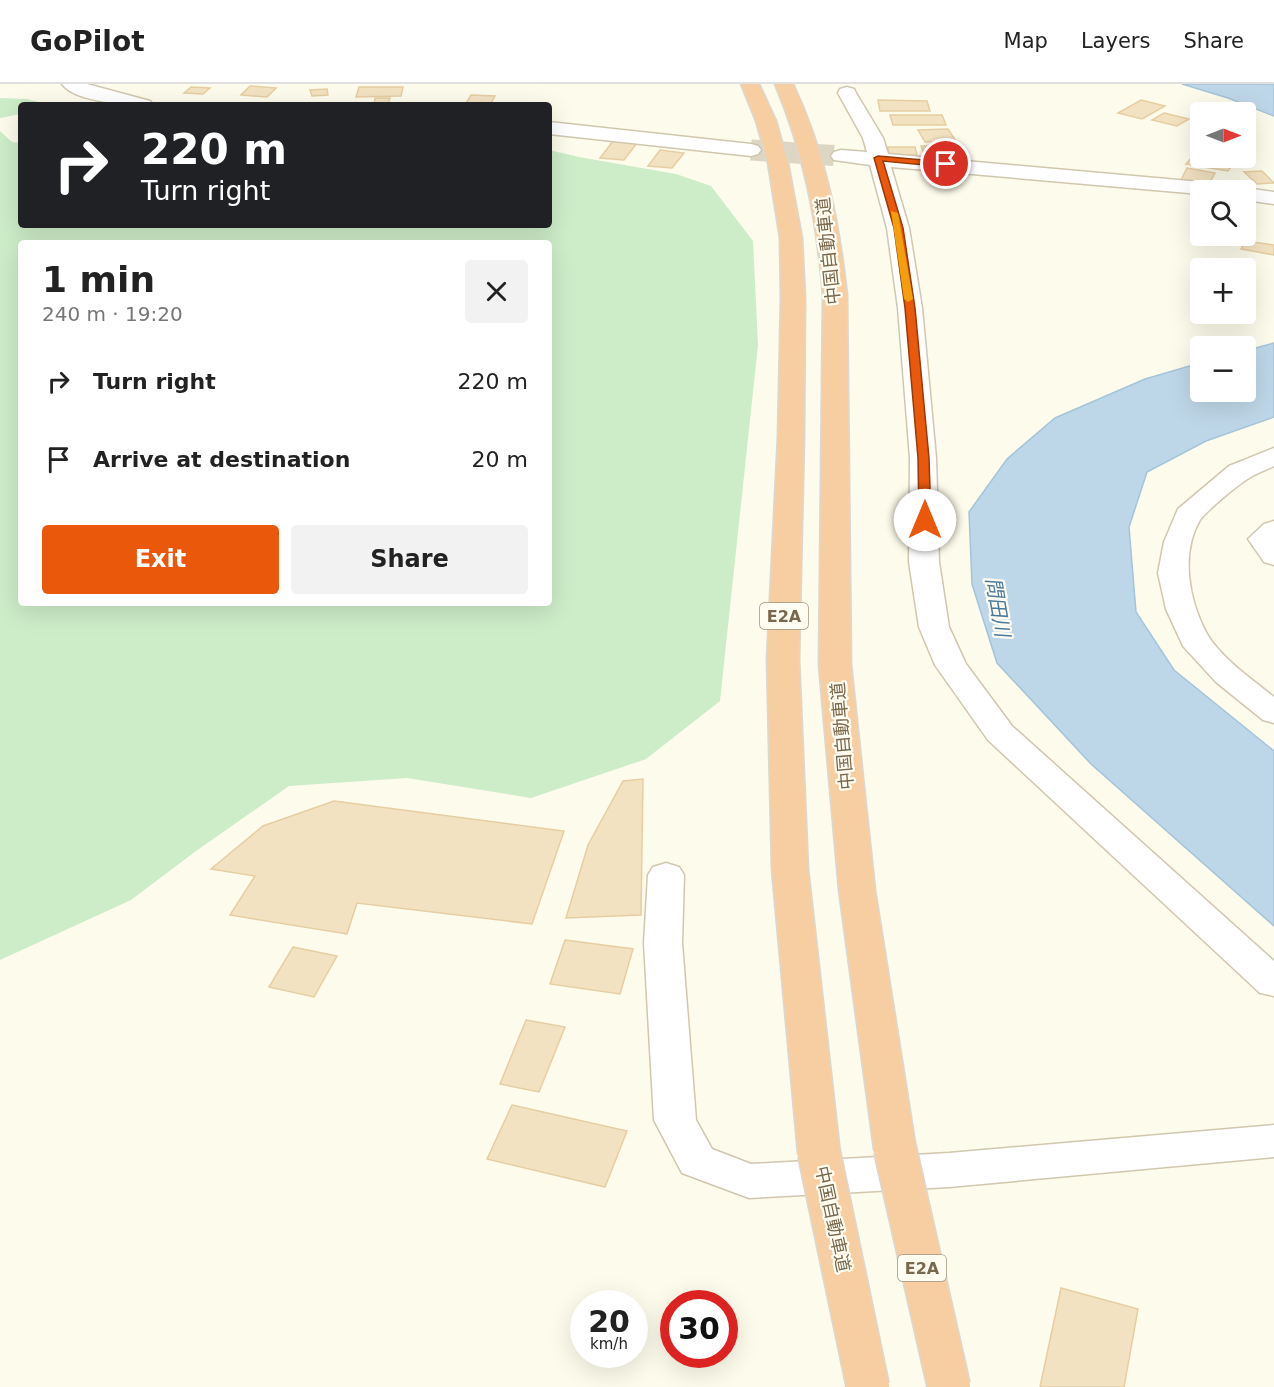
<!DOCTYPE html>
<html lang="en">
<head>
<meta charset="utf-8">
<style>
	:root { --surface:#fff; --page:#f2f2f2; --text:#222; --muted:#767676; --line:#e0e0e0; --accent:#ea580c }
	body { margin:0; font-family:"DejaVu Sans","Noto Sans JP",sans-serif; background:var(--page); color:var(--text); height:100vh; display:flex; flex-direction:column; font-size:22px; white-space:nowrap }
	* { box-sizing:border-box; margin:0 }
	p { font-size:20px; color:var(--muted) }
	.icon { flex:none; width:33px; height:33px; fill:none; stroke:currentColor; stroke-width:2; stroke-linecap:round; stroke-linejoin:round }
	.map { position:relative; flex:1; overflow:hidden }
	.side { position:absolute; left:18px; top:156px; width:534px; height:366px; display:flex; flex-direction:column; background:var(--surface); border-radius:6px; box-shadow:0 6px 24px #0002 }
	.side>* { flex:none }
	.hud { position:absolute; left:18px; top:18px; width:534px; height:126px; border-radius:6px; box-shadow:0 6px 24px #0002; background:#202124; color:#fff; overflow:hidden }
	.needle { width:39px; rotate:90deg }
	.buttons { position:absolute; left:1190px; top:18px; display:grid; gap:12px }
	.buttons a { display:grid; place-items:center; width:66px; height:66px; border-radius:6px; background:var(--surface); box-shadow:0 6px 24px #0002; font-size:30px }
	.speed { position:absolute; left:570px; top:1206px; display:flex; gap:12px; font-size:30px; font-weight:700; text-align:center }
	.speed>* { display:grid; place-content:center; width:78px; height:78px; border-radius:50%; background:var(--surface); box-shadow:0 6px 24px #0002; line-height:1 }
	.speed small { font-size:15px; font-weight:400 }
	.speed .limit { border:9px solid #d22; background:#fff; color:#111 }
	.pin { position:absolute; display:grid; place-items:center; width:51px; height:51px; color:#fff; margin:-26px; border:3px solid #fff; border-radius:50%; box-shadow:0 2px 6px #0007 }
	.me { position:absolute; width:66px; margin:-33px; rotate:0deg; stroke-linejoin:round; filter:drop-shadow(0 0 4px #0008) }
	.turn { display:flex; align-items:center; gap:21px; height:126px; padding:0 24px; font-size:27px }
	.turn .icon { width:78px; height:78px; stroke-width:2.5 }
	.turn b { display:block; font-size:42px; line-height:51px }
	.round { display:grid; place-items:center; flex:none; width:63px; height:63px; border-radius:6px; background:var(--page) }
	.headline { display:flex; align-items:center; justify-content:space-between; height:102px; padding:0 24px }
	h1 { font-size:36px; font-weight:800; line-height:45px }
	.cta { display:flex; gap:12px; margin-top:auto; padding:12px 24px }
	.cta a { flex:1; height:69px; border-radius:6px; background:var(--accent); color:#fff; font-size:24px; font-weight:800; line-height:69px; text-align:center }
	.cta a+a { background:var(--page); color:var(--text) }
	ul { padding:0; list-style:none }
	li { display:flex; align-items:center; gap:18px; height:78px; padding:0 24px }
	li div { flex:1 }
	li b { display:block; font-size:22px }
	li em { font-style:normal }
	header { display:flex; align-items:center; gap:36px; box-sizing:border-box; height:84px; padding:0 30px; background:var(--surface); border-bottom:2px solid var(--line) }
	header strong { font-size:28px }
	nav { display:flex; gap:33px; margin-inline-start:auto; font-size:21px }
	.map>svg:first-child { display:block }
	.green { fill:#cdecc8; fill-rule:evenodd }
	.water { fill:#bed7e8; stroke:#a4c4da; stroke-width:1.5 }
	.building { fill:#f3e2c2; stroke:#e6cea2; stroke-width:1.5 }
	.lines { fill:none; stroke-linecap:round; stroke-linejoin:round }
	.street-tunnel { stroke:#dcd6c3; stroke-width:21; stroke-dasharray:21 10; stroke-linecap:butt }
	.street-casing { stroke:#d1c7af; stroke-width:3 }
	.highway-casing { stroke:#dcd8d0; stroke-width:3 }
	.street { fill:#fff; fill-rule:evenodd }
	.highway { fill:#f7cea2; fill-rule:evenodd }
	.highway-bridge-casing { stroke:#dcd8d0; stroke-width:45; stroke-linecap:butt }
	.highway-bridge { stroke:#f7cea2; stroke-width:42 }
	.route { fill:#ea580c; stroke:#983908; stroke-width:1.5 }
	.slow { fill:#f59e0b }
	.labels { text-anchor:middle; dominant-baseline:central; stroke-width:4.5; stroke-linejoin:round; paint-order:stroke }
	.shield { fill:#fffdf2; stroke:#a2957e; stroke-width:1.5 }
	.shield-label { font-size:16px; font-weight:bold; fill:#7a684c }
	.street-label { font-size:18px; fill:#7a684c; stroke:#fffdf2 }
	.water-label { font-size:20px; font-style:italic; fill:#4b7a9c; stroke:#fffdf2 }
</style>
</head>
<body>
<header>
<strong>GoPilot</strong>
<nav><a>Map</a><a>Layers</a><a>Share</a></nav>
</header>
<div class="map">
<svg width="1274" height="1303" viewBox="0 0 1274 1303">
	<rect width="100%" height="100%" fill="#fdfbeb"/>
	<!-- green -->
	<g class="green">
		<path d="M 0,14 L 27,15 L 47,20 L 21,21 L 21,30 L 0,34 Z"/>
		<path d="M 0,47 L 12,58 L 21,59 L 21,141 L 549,141 L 549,66 L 579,73 L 676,90 L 711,102 L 753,157 L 758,261 L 720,617 L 646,675 L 531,714 L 407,694 L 289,702 L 196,767 L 131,816 L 0,876 ZM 21,159 L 549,159 L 549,519 L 21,519 Z"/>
	</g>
	<!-- water -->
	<g class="water">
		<path d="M 1182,0 L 1274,0 L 1274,32 L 1228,14 Z"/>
		<path d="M 1274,259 L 1274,333 L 1206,357 L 1147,388 L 1129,443 L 1136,528 L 1174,586 L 1274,667 L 1274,842 L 1091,680 L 997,579 L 972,500 L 969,428 L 1007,375 L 1055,334 L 1145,295 L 1200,279 L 1200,308 L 1245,308 L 1245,267 Z"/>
	</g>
	<!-- building -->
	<g class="building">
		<path d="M 250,2 L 276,4 L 267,13 L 241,11 Z"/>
		<path d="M 191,3 L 210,4 L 203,10 L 184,9 Z"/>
		<path d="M 359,3 L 403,3 L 401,12 L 356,13 Z"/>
		<path d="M 327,5 L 328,11 L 312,12 L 310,6 Z"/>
		<path d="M 471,11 L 495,12 L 490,21 L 465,21 Z"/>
		<path d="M 375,14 L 390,14 L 388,21 L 374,21 Z"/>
		<path d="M 878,16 L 927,17 L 930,27 L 880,27 Z"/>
		<path d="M 1141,16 L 1165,22 L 1142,35 L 1118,29 Z"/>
		<path d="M 1164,29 L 1189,35 L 1177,42 L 1152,36 Z"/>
		<path d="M 890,31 L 942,31 L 946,41 L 893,41 Z"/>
		<path d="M 948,45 L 956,57 L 925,58 L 918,46 Z"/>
		<path d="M 613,57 L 637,59 L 624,76 L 600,74 Z"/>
		<path d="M 921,62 L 950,62 L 954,73 L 925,73 Z"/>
		<path d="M 888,63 L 915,63 L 917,71 L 889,71 Z"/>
		<path d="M 1200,63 L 1200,74 L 1238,74 L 1228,87 L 1186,80 Z"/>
		<path d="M 660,66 L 684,69 L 672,84 L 648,82 Z"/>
		<path d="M 1187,84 L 1215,89 L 1209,100 L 1181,96 Z"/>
		<path d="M 1262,87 L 1274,99 L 1257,100 L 1244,88 Z"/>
		<path d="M 1246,157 L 1274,161 L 1274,171 L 1241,165 Z"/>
		<path d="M 643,695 L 641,831 L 566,834 L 588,761 L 623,697 Z"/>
		<path d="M 334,717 L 564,747 L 532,840 L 357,819 L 347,850 L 230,831 L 255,792 L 211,785 L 263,742 Z"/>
		<path d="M 565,856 L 633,865 L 620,910 L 550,900 Z"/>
		<path d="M 293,863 L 337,872 L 314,913 L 269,903 Z"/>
		<path d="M 526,936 L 565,943 L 539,1008 L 500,1000 Z"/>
		<path d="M 512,1021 L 627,1047 L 605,1103 L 487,1075 Z"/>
		<path d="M 1061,1204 L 1138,1225 L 1124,1303 L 1040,1303 Z"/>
	</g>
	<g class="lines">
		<!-- street-tunnel -->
		<path class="street-tunnel" d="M 751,66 L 841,72"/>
		<!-- street casing -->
		<g class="street-casing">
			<g id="street">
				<path d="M 62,0 L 87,0 L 150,17 L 153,21 C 131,21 75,19 62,0 Z"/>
				<path d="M 847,3 L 854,5 L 856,9 L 883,54 L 888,70 L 1223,100 L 1230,102 L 1233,106 L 1200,106 L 1200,110 L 891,83 L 909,144 L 922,224 L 936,374 L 939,478 L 949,543 L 966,580 L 1012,642 L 1274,877 L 1274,912 L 1260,909 L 988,656 L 935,581 L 919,543 L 909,478 L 910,374 L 898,224 L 887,144 L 870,81 L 834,76 L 831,72 L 834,68 L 841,66 L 867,68 L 863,54 L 838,9 L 840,5 Z"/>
				<path d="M 549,38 L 751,60 L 758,62 L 761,66 L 758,70 L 751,72 L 549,50 Z"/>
				<path d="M 1245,104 L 1274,108 L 1274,120 L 1245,116 L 1245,106 L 1237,106 Z"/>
				<path d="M 1274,364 L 1274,382 C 1266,386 1257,389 1249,394 C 1240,399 1205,428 1200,436 C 1180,470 1189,517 1207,550 C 1221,574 1253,596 1274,613 L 1274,639 L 1263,636 L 1216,598 L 1183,562 L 1166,525 L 1158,489 L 1164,458 L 1178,425 L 1229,382 Z"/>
				<path d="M 1274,437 L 1274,481 L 1264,478 L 1248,455 L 1264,440 Z"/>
				<path d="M 666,779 L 679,783 L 684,791 L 682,859 L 696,1036 L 712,1065 L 751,1080 L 949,1069 L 1274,1041 L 1274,1073 L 949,1103 L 749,1114 L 682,1089 L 654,1036 L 644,859 L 648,791 L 653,783 Z"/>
			</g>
		</g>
		<!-- highway casing -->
		<g class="highway-casing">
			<g id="highway">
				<path d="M 741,0 L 759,0 L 776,37 L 788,79 L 802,154 L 805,213 L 804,352 L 799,575 L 808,785 L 840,1069 L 834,1080 L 819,1085 L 804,1080 L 798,1069 L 772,785 L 767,575 L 778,352 L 781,213 L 780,154 L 768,79 L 756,37 Z"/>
				<path d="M 775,0 L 793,0 C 825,68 839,137 847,211 L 851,581 L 875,806 L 916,1065 L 910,1076 L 895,1081 L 880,1076 L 874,1065 L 839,806 L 819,581 L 823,211 C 817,137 804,69 775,0 Z"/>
			</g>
		</g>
		<!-- street -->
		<use href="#street" class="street"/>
		<!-- highway -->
		<use href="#highway" class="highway"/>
		<!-- highway-bridge casing -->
		<g class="highway-bridge-casing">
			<g id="highway-bridge">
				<path d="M 895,1065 L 949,1303"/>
				<path d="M 819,1069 L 868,1303"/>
			</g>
		</g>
		<!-- highway-bridge -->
		<use href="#highway-bridge" class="highway-bridge"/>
	</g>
	<!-- route -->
	<path class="route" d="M 878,72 L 946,78 L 950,80 L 946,83 L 883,77 L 903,144 L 915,224 L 929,374 L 931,436 L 925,440 L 919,436 L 918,374 L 905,224 L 894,144 L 874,74 Z"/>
	<!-- slow -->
	<path class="slow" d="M 891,127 L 898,129 L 913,215 L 908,218 L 904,215 Z"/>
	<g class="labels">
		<!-- shield labels -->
		<g class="shield">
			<rect x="760" y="519" width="48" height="26" rx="4.5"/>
			<rect x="898" y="1171" width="48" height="26" rx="4.5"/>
		</g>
		<g class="shield-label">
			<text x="784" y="532">E2A</text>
			<text x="922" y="1184">E2A</text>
		</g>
		<!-- street labels -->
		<g class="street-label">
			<text transform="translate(828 167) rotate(-96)">中国自動車道</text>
			<text transform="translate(842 652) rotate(-95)">中国自動車道</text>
			<text transform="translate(833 1135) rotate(78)">中国自動車道</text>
		</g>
		<!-- water labels -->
		<g class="water-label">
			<text transform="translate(998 523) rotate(80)">問田川</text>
		</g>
	</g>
</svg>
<div class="buttons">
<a><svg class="needle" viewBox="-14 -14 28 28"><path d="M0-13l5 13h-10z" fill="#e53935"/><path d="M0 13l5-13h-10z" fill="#767676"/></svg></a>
<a><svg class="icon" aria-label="search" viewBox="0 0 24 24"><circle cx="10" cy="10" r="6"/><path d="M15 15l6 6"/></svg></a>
<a>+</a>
<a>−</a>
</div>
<div class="speed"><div>20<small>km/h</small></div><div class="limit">30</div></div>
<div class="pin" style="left:946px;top:80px;background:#d93025"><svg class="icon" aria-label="arrive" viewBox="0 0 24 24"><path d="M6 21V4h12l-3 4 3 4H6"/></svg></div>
<svg class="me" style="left:925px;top:436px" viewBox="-20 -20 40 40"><circle r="19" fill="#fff"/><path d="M0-13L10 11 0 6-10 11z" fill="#ea580c"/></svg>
<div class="hud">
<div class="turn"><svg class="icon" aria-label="right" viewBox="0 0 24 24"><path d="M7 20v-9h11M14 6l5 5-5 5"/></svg><div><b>220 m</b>Turn right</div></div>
</div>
<section class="side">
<div class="headline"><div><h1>1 min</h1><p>240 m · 19:20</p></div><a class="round"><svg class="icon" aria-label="close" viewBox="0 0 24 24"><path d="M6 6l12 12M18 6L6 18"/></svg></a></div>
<ul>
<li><svg class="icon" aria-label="right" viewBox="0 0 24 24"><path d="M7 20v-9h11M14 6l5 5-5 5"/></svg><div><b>Turn right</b></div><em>220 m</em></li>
<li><svg class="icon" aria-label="arrive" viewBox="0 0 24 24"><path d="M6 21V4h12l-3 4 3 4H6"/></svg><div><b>Arrive at destination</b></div><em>20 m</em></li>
</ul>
<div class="cta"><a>Exit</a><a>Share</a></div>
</section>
</div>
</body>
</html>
